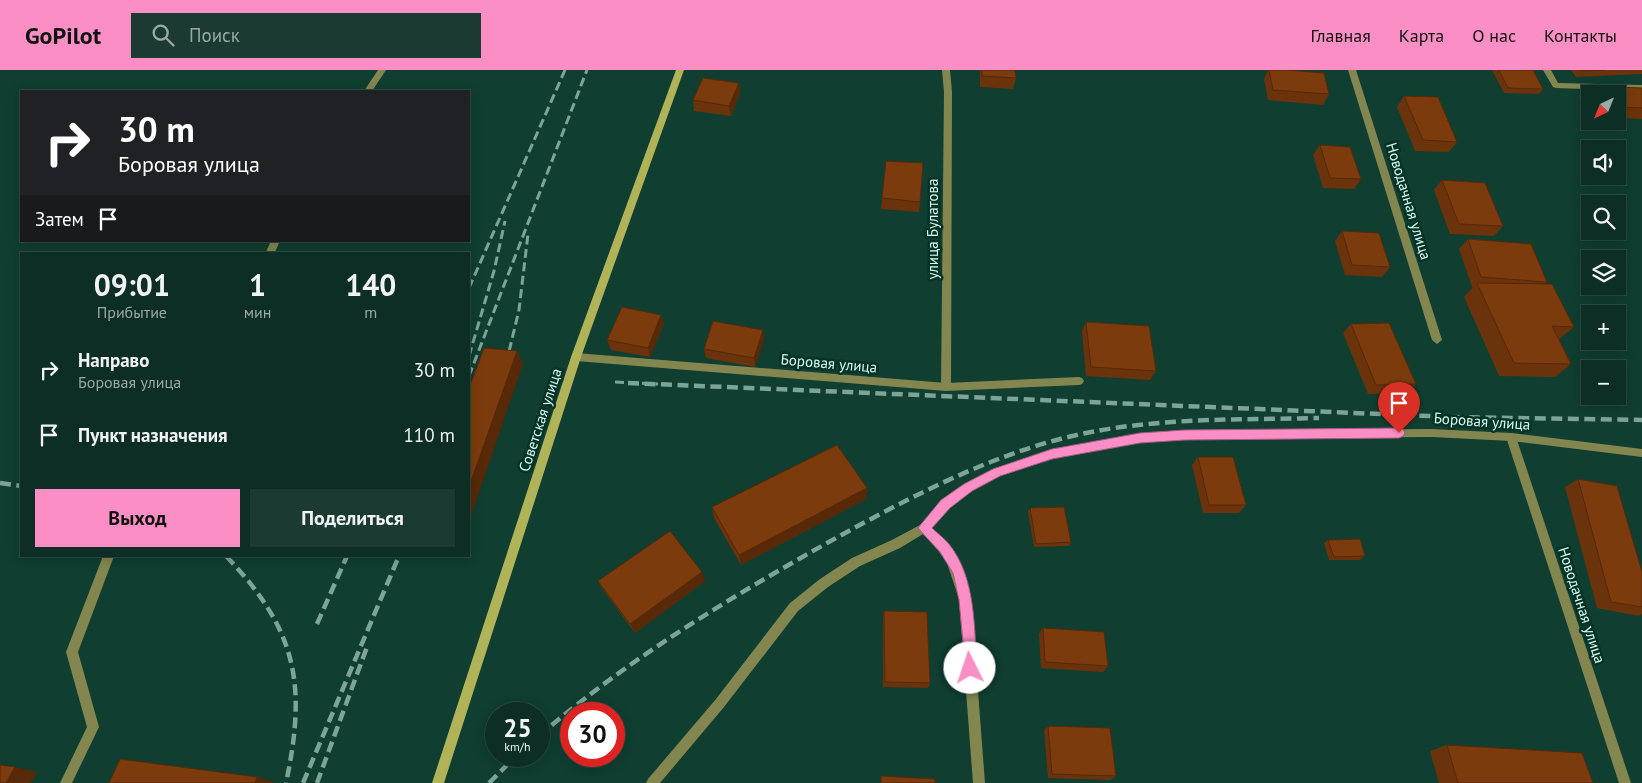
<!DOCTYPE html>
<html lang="ru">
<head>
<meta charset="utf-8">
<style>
	:root { --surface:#0c2e25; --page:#1a3a32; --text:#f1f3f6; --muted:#9aa8a7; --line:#2c4a42; --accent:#fb8fc5 }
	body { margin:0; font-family:"PT Sans",sans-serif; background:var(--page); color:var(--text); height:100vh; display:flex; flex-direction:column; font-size:19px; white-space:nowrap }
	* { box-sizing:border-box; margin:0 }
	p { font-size:16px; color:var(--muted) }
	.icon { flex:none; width:28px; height:28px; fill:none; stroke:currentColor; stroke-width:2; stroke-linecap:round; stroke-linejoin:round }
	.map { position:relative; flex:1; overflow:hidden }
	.drawer { position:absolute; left:20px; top:182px; width:450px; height:305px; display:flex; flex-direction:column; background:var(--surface); border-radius:0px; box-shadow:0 2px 12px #0003,0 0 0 1px var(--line) }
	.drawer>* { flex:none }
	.top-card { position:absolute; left:20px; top:20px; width:450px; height:152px; border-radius:0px; box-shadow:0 2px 12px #0003,0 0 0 1px var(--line); background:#202124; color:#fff; overflow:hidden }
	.needle { width:32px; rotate:223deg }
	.fabs { position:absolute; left:1581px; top:15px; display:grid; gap:10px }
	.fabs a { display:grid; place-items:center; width:45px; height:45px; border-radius:0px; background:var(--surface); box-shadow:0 2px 12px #0003,0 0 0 1px var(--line); font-size:25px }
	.speed { position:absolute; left:485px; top:632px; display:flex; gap:10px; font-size:25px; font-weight:700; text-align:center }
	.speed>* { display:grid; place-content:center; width:65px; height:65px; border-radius:50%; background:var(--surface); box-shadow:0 2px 12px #0003,0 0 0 1px var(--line); line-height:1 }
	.speed small { font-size:12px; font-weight:400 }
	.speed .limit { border:8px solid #d22; background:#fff; color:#111 }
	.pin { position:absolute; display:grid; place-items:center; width:42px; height:42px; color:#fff; margin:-51px -21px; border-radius:50% 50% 50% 0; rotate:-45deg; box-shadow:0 0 5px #0007 }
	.pin .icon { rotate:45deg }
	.me { position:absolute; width:55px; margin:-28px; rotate:356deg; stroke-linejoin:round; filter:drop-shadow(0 0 4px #0008) }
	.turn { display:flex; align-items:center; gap:18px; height:105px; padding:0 15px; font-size:22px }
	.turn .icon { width:65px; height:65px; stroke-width:2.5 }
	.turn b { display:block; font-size:35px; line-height:42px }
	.then { display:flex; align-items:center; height:48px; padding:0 15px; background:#0003; gap:10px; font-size:19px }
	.eta { display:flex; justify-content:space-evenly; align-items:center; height:85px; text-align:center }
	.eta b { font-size:30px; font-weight:700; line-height:35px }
	.action { display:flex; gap:10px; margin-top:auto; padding:10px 15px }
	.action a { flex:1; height:58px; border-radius:0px; background:var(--accent); color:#111; font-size:20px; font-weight:700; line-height:58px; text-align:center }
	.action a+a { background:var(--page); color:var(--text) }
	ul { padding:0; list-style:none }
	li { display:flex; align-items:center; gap:15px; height:65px; padding:0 15px }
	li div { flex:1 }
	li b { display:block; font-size:19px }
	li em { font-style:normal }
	header { display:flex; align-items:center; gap:30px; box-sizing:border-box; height:70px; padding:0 25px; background:var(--accent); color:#111 }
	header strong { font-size:24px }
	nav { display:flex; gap:28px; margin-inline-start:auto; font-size:18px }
	.search { width:350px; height:45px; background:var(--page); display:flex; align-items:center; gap:12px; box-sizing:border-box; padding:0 18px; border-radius:0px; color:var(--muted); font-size:19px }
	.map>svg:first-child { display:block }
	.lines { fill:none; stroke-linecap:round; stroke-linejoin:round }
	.lane { fill:#848650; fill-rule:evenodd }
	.street { fill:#848650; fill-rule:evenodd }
	.secondary { fill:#b1b359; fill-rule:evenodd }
	.rail-far1 { stroke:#7ea397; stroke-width:3; stroke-dasharray:9 4.5; stroke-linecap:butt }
	.rail { stroke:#7ea397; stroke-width:4.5; stroke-dasharray:11 5.5; stroke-linecap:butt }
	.wall { fill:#6b330b }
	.shaded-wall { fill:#572909 }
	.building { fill:#7c3b0d; stroke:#572909 }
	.route { fill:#fb8fc5; stroke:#a35d80 }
	.labels { text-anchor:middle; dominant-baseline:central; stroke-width:5; stroke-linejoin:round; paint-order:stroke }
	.street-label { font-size:15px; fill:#dcfaee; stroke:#033427 }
</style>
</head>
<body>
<header>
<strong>GoPilot</strong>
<div class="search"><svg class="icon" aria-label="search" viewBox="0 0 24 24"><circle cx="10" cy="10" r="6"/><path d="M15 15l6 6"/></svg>Поиск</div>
<nav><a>Главная</a><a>Карта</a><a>О нас</a><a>Контакты</a></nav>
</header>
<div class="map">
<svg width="1642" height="713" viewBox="0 0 1642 713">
	<rect width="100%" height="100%" fill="#103e31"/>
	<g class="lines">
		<!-- lane -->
		<g class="lane">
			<path d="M 378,0 L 386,0 L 372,21 L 364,21 Z"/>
			<path d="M 1543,0 L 1551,0 L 1558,13 L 1642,15 L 1642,21 L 1556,18 L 1553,17 Z"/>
			<path d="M 271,171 L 280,171 L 274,184 L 265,184 Z"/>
			<path d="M 576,283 L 946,313 L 1079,307 L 1082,308 L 1084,311 L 1082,314 L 1079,315 L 946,321 L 576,291 L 571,287 Z"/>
			<path d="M 1432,359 L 1511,363 L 1642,379 L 1642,387 L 1511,371 L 1432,367 L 1185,369 L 1140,372 L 1053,388 L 1000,406 L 972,421 L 950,437 L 928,461 L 900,478 L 860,496 L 828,517 L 798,541 L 724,637 L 660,713 L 646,713 L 648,709 L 716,629 L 790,533 L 820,509 L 852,488 L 892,470 L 920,455 L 942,431 L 964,415 L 993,399 L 1053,380 L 1140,364 L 1185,361 Z"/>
			<path d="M 103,486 L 114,486 L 78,582 L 99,657 L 72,713 L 60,713 L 87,657 L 66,582 Z"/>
		</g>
		<!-- street -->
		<g class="street">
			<path d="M 942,0 L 950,0 L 952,22 L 951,317 L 949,320 L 943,320 L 941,317 L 944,22 Z"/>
			<path d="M 1348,0 L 1356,0 L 1442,270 L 1437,274 L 1432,270 Z"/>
			<path d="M 1511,363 L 1515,364 L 1516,367 L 1631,713 L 1619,713 L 1506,367 L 1507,364 Z"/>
			<path d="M 924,453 C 930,455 935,461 939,466 C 956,484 964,505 971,529 L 985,713 L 973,713 L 959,529 L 947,493 L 937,479 L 920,461 L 919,458 L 920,455 Z"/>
		</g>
		<!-- secondary -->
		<path class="secondary" d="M 676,0 L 684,0 L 581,287 L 444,713 L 432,713 L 571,287 Z"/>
		<!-- rail-far1 -->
		<g class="rail-far1">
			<path d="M 469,218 L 565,0"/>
			<path d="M 469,286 L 494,201 L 505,151"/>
			<path d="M 506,294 L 519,240 L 528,164"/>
			<path d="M 469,306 L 587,0"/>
			<path d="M 615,312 L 658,314"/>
		</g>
		<!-- rail -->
		<g class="rail">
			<path d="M 628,313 L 1452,347 L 1642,350"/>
			<path d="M 0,413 L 21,416"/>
			<path d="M 226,486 C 297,560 307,614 286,713"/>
			<path d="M 317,554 L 347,486"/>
			<path d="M 539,666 C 627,590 726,530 827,473 C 901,432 981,389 1064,368 C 1147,347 1234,350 1319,348"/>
			<path d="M 303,713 L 399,486"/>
			<path d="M 317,713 L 367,577"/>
			<path d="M 489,713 L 516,686"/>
		</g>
	</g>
	<!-- wall -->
	<g class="wall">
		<path d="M 980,0 L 1015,0 L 1016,8 L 1013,19 L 980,17 Z"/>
		<path d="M 1268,0 L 1286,0 L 1329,24 L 1323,35 L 1268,30 L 1264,9 Z"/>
		<path d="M 1483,0 L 1533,0 L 1543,19 L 1539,24 L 1504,23 L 1492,0 Z"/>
		<path d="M 1571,0 L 1642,0 L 1642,4 L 1576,7 Z"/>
		<path d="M 739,13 L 740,23 L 731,46 L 694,41 L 693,30 Z"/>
		<path d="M 1588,16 L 1642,18 L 1642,49 L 1618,48 L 1618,24 L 1590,24 L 1590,47 L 1579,26 Z"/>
		<path d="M 1404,26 L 1457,72 L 1449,82 L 1415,81 L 1397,37 Z"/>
		<path d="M 1320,75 L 1361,109 L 1354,119 L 1323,118 L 1313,85 Z"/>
		<path d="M 886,91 L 920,132 L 919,142 L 881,139 Z"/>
		<path d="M 1442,110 L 1503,156 L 1494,166 L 1450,164 L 1434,120 Z"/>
		<path d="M 1342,161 L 1390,197 L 1382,207 L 1345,205 L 1335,171 Z"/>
		<path d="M 1468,169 L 1547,212 L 1545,214 L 1574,257 L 1559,269 L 1571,294 L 1555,307 L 1499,306 L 1464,227 L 1473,217 L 1472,217 L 1459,179 Z"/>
		<path d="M 1086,252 L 1156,301 L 1150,310 L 1086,306 L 1082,261 Z"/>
		<path d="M 664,254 L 650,287 L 611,280 L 607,270 Z"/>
		<path d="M 1351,254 L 1416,314 L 1407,323 L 1368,324 L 1343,263 Z"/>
		<path d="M 764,269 L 755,297 L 706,288 L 704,279 Z"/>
		<path d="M 1198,387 L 1246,435 L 1239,443 L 1203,443 L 1192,395 Z"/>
		<path d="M 1578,409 L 1642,502 L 1642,544 L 1638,546 L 1597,538 L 1565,417 Z"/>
		<path d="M 867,418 L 866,429 L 741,495 L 714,448 L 712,437 Z"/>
		<path d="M 1030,438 L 1071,472 L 1069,476 L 1034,477 L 1028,442 Z"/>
		<path d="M 1328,470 L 1365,486 L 1360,490 L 1329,490 L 1324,473 Z"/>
		<path d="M 598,511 L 705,511 L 635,563 L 604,521 Z"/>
		<path d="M 884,541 L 930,613 L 928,618 L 883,617 L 883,547 Z"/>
		<path d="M 1043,558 L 1108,596 L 1103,602 L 1041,598 L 1039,564 Z"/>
		<path d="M 1048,656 L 1116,706 L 1110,710 L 1048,708 L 1044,660 Z"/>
		<path d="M 1447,675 L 1593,713 L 1439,713 L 1430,681 Z"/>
	</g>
	<!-- shaded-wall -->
	<g class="shaded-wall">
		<path d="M 739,13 L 740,23 L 731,46 L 729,36 Z"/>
		<path d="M 661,245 L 664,254 L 650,287 L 648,278 Z"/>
		<path d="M 763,260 L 764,269 L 755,297 L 754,288 Z"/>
		<path d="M 517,281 L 523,294 L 469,452 L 469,417 Z"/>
		<path d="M 867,418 L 866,429 L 741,495 L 739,485 Z"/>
		<path d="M 702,502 L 705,511 L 635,563 L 630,554 Z"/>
		<path d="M 15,697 L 37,702 L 31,713 L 6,713 Z"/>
		<path d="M 257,707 L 273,712 L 273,713 L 255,713 Z"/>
	</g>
	<!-- building -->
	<g class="building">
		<path d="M 982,0 L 1015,0 L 1016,8 L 982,6 Z"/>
		<path d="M 1269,0 L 1286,0 L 1324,3 L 1329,24 L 1273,20 Z"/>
		<path d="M 1499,0 L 1533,0 L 1543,19 L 1508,18 Z"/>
		<path d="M 1580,0 L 1605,0 L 1580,1 Z"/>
		<path d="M 703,8 L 739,13 L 729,36 L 693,30 Z"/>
		<path d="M 1588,16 L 1642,18 L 1642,38 L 1618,37 L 1618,24 L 1592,24 Z"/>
		<path d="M 1404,26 L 1438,27 L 1457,72 L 1423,70 Z"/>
		<path d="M 1320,75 L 1350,77 L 1361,109 L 1330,108 Z"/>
		<path d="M 886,91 L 923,93 L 920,132 L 882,128 Z"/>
		<path d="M 1442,110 L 1485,113 L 1503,156 L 1459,154 Z"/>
		<path d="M 1342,161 L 1379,163 L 1390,197 L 1352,195 Z"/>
		<path d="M 1468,169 L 1531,174 L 1547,212 L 1481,207 Z"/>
		<path d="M 1477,213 L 1552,214 L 1574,257 L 1552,256 L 1571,294 L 1514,293 Z"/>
		<path d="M 622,237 L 661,245 L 648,278 L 607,270 Z"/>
		<path d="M 713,251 L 763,260 L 754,288 L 704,279 Z"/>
		<path d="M 1086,252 L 1149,256 L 1156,301 L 1091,297 Z"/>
		<path d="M 1389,253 L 1416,314 L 1376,315 L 1351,254 Z"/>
		<path d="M 484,278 L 517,281 L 469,417 L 469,318 Z"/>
		<path d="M 837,375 L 867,418 L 739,485 L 712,437 Z"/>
		<path d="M 1198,387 L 1233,387 L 1246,435 L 1209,435 Z"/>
		<path d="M 1578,409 L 1617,416 L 1642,502 L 1642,537 L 1611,532 Z"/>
		<path d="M 1064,437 L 1071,472 L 1036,474 L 1030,438 Z"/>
		<path d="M 670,461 L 702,502 L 630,554 L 598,511 Z"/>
		<path d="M 1360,469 L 1365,486 L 1334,487 L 1328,470 Z"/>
		<path d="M 884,541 L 927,542 L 930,613 L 885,612 Z"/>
		<path d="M 1043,558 L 1104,562 L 1108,596 L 1045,592 Z"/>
		<path d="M 1048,656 L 1110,658 L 1116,706 L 1052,704 Z"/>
		<path d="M 1447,675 L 1582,683 L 1593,713 L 1458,713 Z"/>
		<path d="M 120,689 L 257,707 L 255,713 L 109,713 Z"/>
		<path d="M 0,695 L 15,697 L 6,713 L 0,713 Z"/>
		<path d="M 881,706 L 935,709 L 935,713 L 881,713 Z"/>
	</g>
	<!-- route -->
	<path class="route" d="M 1399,358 L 1403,359 L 1405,363 L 1403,366 L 1399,368 L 1185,370 L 1140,373 L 1052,389 L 1000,406 L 972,421 L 950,438 L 932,458 C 937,463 944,468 949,474 C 976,508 974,557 977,598 L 975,603 L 970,605 L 966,603 L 959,530 L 953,503 L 940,482 L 918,458 L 941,430 L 964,414 L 993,399 L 1052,379 L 1140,363 L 1185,360 Z"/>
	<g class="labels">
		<!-- street labels -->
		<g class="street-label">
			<text transform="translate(1409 131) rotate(73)">Новодачная улица</text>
			<text transform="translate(932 159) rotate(-90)">улица Булатова</text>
			<text transform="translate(829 293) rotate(5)">Боровая улица</text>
			<text transform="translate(540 350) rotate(-72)">Советская улица</text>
			<text transform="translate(1482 351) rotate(4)">Боровая улица</text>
			<text transform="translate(1582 535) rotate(72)">Новодачная улица</text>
		</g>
	</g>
</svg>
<div class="fabs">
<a><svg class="needle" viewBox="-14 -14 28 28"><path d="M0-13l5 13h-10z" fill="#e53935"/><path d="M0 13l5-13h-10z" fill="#9aa8a7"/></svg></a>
<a><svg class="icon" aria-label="sound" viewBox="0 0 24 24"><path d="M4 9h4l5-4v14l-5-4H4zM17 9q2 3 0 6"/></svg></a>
<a><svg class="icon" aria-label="search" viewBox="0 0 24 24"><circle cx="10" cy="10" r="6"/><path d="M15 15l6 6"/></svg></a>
<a><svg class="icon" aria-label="layers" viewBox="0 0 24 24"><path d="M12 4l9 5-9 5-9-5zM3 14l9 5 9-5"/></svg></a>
<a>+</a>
<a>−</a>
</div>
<div class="speed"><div>25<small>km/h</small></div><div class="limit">30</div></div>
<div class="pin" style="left:1399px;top:363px;background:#d93025"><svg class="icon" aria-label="arrive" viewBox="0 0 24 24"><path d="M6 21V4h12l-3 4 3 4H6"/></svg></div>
<svg class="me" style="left:970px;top:598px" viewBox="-20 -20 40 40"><circle r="19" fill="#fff"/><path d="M0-13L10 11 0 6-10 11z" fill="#fb8fc5"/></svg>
<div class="top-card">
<div class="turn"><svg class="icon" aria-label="right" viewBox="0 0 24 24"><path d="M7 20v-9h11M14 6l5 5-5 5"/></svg><div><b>30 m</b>Боровая улица</div></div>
<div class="then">Затем<svg class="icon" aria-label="arrive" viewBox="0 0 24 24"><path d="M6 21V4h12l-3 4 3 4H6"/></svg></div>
</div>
<section class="drawer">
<div class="eta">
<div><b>09:01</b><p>Прибытие</p></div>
<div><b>1</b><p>мин</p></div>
<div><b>140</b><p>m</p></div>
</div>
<ul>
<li><svg class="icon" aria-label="right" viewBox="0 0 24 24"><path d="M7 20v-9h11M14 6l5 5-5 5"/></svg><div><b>Направо</b><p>Боровая улица</p></div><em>30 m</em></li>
<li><svg class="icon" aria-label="arrive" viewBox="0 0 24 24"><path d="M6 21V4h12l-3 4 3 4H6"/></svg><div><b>Пункт назначения</b></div><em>110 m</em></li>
</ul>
<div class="action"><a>Выход</a><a>Поделиться</a></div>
</section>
</div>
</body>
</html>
